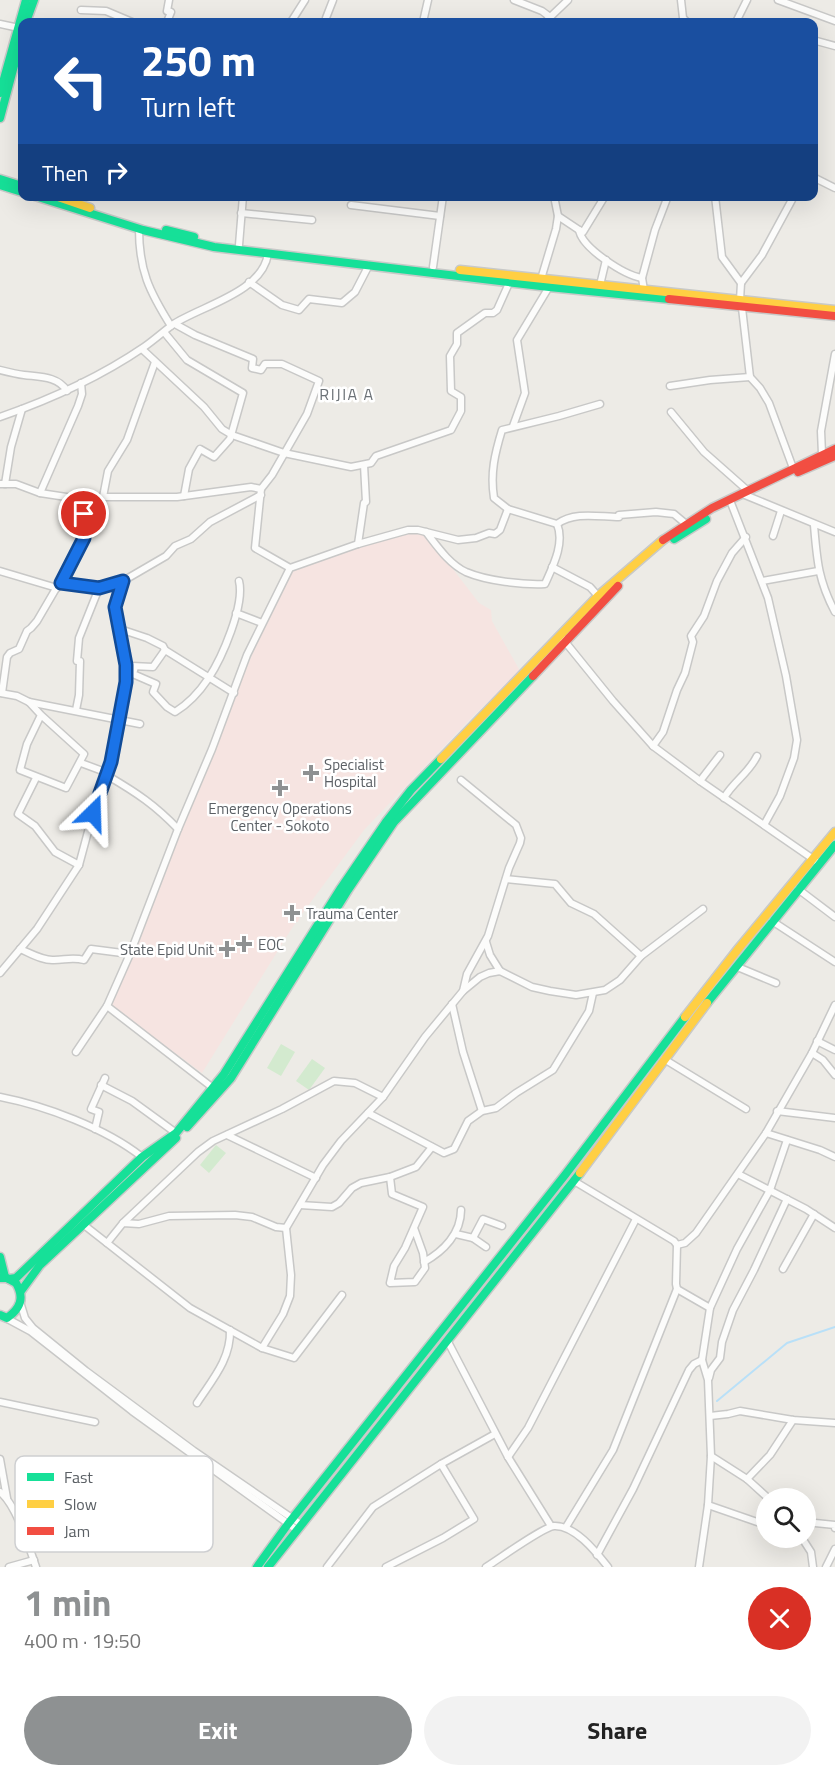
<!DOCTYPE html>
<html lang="en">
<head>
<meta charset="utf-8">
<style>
	:root { --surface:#fff; --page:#f2f2f2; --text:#222; --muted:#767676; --accent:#8e9192 }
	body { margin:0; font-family:"Titillium Web",sans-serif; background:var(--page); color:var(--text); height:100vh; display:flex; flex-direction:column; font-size:22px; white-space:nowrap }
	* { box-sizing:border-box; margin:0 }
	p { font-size:20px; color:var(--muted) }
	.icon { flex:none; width:33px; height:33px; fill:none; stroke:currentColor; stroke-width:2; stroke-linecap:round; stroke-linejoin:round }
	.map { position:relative; height:1567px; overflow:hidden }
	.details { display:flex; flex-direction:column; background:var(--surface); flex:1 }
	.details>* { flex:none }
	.top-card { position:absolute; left:18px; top:18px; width:800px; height:183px; border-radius:12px; box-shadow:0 6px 24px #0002; background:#1a4fa0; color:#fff; overflow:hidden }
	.tools { position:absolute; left:756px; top:1488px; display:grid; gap:12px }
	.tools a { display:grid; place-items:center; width:60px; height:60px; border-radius:50%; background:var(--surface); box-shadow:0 6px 24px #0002; font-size:30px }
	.pin { position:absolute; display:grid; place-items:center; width:51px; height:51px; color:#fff; margin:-26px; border:3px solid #fff; border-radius:50%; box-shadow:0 2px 6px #0007 }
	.me { position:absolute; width:66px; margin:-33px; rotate:22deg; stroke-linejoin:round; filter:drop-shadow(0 0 4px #0008) }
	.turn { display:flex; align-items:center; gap:21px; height:126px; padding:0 24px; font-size:27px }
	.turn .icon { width:78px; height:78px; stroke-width:2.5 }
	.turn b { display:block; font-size:42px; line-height:51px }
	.then { display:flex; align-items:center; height:57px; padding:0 24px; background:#0003; gap:12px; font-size:22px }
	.round { display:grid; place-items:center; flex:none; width:63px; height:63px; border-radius:32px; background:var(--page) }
	.overview { display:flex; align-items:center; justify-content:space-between; height:102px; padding:0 24px }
	h1 { font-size:36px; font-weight:700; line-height:45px; color:var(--accent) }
	.button { display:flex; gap:12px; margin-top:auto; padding:12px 24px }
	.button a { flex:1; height:69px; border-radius:36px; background:var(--accent); color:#fff; font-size:24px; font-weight:700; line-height:69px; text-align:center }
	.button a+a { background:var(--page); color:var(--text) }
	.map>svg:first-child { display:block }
	.medical { fill:#f6e4e1 }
	.green { fill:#d3eacf }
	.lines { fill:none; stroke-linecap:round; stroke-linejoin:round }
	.stream { stroke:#b9e0f8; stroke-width:2 }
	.street-casing { stroke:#c8c8c7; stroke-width:9 }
	.fast-casing { stroke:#c8c9c8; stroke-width:11 }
	.slow-casing { stroke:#c8c9c8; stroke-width:11 }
	.jam-casing { stroke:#c8c9c8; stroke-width:11 }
	.street { stroke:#fcfcfb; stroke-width:6 }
	.fast { stroke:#16e098; stroke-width:8 }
	.slow { stroke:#ffcf43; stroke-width:8 }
	.jam { stroke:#f24e42; stroke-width:8 }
	.route-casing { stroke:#114b97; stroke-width:15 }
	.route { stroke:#1a73e8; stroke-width:10 }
	.poi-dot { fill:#8e9192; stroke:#fff; stroke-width:2 }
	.labels { text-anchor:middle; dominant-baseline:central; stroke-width:5; stroke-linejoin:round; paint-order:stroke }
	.poi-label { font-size:15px; fill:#5b6065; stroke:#fff; text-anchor:start }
	.neighbourhood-label { font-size:16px; letter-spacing:1.5px; fill:#6c7277; stroke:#fff }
	.key { fill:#fff; stroke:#cecfd1; stroke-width:1.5 }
	.key-label { font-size:16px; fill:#5b6065 }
</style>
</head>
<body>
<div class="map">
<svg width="835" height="1567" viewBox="0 0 835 1567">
	<rect width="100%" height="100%" fill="#edebe6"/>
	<!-- medical -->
	<path class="medical" d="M 415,530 L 426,534 L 479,603 L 491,610 L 492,621 L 520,671 L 472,717 L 364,830 L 299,918 L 298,922 L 296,922 L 292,928 L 202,1073 L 109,1004 L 286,572 L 349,549 Z"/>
	<!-- green -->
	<g class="green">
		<path d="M 281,1044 L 295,1052 L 281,1076 L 267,1068 Z"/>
		<path d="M 312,1059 L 325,1068 L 309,1090 L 296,1081 Z"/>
		<path d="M 216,1145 L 226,1153 L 209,1173 L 200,1165 Z"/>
	</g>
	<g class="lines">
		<!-- stream -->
		<path class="stream" d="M 717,1401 L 787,1343 L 835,1327"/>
		<!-- street casing -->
		<g class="street-casing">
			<g id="street">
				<path d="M 514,0 L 542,11 L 550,17"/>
				<path d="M 681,0 L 683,18 L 687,22"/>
				<path d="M 778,0 L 835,21"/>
				<path d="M 81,10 L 106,11 L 132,22"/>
				<path d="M 167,22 L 171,12 L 167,11 L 169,0"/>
				<path d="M 291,22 L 305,0"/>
				<path d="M 328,22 L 326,18 L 333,0"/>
				<path d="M 423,22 L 428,0"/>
				<path d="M 545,22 L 568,0"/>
				<path d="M 736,22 L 747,0"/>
				<path d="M 0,24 L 19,28"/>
				<path d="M 813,40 L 835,46"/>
				<path d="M 813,177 L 835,188"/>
				<path d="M 310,196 L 316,196"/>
				<path d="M 605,196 L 583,232 L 579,230 C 582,248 624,275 642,278"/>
				<path d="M 715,196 L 722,257 L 741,283 L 740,300"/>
				<path d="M 351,205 L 440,216"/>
				<path d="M 241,213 L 312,220"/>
				<path d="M 558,216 L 582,232"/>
				<path d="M 139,229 C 139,270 149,291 171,326"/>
				<path d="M 239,245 L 243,196"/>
				<path d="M 433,267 L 443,196"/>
				<path d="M 541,279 L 556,229 L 558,216 L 554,196"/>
				<path d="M 249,282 L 282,305 L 299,310 L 309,299 L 342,303 L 355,292 L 369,265"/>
				<path d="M 741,283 L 762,255 L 794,196"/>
				<path d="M 600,285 L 606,260"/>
				<path d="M 644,290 L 642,278 L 655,230 L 668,196"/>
				<path d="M 742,308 L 750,377 L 760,388 L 769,403 L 793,468"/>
				<path d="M 175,324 L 195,335 L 253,359 L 252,368 L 261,370 L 265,364 L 282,364 L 319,381 L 307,414 L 272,475 L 261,489 L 255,548 L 290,568"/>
				<path d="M 164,332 L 187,360 L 243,393 L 230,439 L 214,457 L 200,449 L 189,469 L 184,496"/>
				<path d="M 142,349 L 204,407 L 222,429 L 232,435 L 284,453 L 351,467 L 371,463 L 376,456 L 451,430 L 461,411 L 461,397 L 451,391 L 450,356 L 457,344 L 457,333 L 485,313 L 493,313 L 497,310 L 510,281"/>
				<path d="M 0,370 C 8,372 16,374 24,375 C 39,377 58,376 67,391"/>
				<path d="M 670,386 L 710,380 L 750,377"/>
				<path d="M 671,412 L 704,452 L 747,490"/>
				<path d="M 0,417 C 49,400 100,377 144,347 C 154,340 163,332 172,325 C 200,306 262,293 268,254"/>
				<path d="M 513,426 L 525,393 L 517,340 L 549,287"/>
				<path d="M 822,454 L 821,431 L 835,354"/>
				<path d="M 0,484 L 16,484 L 40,493 L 86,500 L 103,497 L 177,497 L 251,487 L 261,489"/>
				<path d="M 5,484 L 11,447 L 22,409"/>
				<path d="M 40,493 L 78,406 L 82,394 L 81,383"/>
				<path d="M 745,495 L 835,532"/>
				<path d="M 103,497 L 108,471 L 127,440 L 155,362"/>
				<path d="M 731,503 L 768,598 L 786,676 L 797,740 L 794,758 L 780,796 L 764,825"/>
				<path d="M 557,524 L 508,509 L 494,498 C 490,473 495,453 502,430 L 559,416 L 600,404"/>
				<path d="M 557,524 C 575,511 599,517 619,517 L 619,515 L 656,512 L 674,514 L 686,524"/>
				<path d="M 814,525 C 817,560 818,580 835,612"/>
				<path d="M 426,532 C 437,546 449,564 466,572 C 487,581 523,585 545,584 C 553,566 565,543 557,524"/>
				<path d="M 773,536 L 781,511"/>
				<path d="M 358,544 L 364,503 L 366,502 L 364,465"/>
				<path d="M 552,567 L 590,587 L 598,596"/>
				<path d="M 0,571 L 57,588"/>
				<path d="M 762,581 L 818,571"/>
				<path d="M 61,583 L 99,588 L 123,581 L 166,556 L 175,546 L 191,539 L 210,522 L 261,495"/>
				<path d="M 236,613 L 262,623"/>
				<path d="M 120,629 L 147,638 L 163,646 L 165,650"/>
				<path d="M 562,638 L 613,701 L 653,746 L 700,781 L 816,861"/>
				<path d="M 132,666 L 153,667 L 165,650 L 234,693"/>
				<path d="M 135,667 L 133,674 L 156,684 L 153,692 L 167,707 L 175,712 C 188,704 200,691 208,679 C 222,658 245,605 239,581"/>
				<path d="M 0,693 L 17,696 L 29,702 L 41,715 L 84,754 L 66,788 L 20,770 L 27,744 L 41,715"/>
				<path d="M 2,693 L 7,657 L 10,653 L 19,649 L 27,631 L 31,628 L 37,621 L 82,544 L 86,500"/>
				<path d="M 29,702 L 140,724"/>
				<path d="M 76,710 L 79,695 L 80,661 L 77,661 L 79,638 L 99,588"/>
				<path d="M 653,746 L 663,732 L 677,690 L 685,673 L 693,642 L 691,636 L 704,616 L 717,581 L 732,553 L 746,537"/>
				<path d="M 81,763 L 108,773"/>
				<path d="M 108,776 C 137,793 155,805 178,829"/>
				<path d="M 36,778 L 18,814 L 35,826 L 55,852 L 79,865"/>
				<path d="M 700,781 L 720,755"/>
				<path d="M 724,798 C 733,782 749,773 757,756"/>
				<path d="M 506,879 L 555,884 L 571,903 L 594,914 L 641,956"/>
				<path d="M 798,889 L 835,917"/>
				<path d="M 772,921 L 835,962"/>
				<path d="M 486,942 L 490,955 L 500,971"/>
				<path d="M 20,949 C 30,953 43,961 54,960 C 65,960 72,957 84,960 L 91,949 L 130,954"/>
				<path d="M 740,968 L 776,983"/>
				<path d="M 0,973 L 37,929 L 79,865 L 93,813 L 108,776 L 126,682 L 126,665 L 115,607 L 123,581"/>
				<path d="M 463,991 L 480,977 L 489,973 L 500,971 L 532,987 L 550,991 L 576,995 L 605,990 L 620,980 L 641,956 L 703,909"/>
				<path d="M 452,1004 L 463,1052 L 482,1111"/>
				<path d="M 817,1041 L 835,1050"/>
				<path d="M 76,1052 L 107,1006"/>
				<path d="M 812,1053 L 823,1060 L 835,1075"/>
				<path d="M 664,1059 L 746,1109"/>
				<path d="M 101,1085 L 132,1101 L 176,1133"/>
				<path d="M 213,1088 L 107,1006 L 130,954 L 178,829 L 212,749 L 247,655 L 290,568 L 358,544 L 408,530 L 418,530 L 458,540 L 476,538 L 489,533 L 495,534 L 500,530 L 508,509"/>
				<path d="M 0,1097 C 46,1106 105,1128 142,1157"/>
				<path d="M 777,1111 L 835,1118"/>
				<path d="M 368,1113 L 444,1153 L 454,1149 L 468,1121 L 482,1111 L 496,1108 L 516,1093 L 553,1070 L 589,1011 L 593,993"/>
				<path d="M 95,1129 L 99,1112 L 91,1109 L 105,1078"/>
				<path d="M 766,1133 L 820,1150 L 835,1157"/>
				<path d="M 227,1135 L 316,1178"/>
				<path d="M 738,1174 L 806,1209 L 835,1228"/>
				<path d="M 390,1177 L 392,1194 L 423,1207 L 405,1248 L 394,1266 L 390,1283 L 415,1282 L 425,1268 L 423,1253 L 414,1228"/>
				<path d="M 300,1205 L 332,1207 L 339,1203 L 352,1188 L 361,1183 L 390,1177 L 416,1167 L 432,1147"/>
				<path d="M 123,1223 L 198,1152 L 213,1141 L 282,1109 L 334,1081 L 355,1083 L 383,1097"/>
				<path d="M 84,1225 L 190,1308 L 262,1348 L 294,1358 L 342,1295"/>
				<path d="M 456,1234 L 473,1238 L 486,1247"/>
				<path d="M 473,1238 L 483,1219 L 502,1226"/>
				<path d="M 107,1243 L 123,1223 L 139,1224 L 169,1216 L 235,1215 L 252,1217 L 276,1227 L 286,1228"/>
				<path d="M 677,1245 L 685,1243 L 696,1233 L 766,1133 L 812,1053 L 835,1005"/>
				<path d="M 424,1262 C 444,1251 461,1233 461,1210"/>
				<path d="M 783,1269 L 814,1214"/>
				<path d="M 677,1289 L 710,1308"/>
				<path d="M 21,1305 L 25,1318 L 33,1328 L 86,1371 L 194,1451 L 302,1525"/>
				<path d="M 4,1317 L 30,1331 L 132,1411 L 297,1530"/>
				<path d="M 447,1340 L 508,1457 L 551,1526"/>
				<path d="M 262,1348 L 283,1314 L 290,1296 L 291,1275 L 286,1228 L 323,1165 L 341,1141 L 383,1097 L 425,1037 L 463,991 L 467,974 L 488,936 L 509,868 L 520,843 L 521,838 L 516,825 L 461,780"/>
				<path d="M 709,1378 L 711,1370 L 720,1358 L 722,1342 L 733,1310 L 754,1270 L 787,1199"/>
				<path d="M 0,1402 L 95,1422"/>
				<path d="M 197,1403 C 212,1380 231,1359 230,1330"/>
				<path d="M 710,1416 L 728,1414 L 740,1411 L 793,1420 L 835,1423"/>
				<path d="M 711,1456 L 747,1479 L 768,1498"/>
				<path d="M 508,1457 L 528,1428 L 636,1219"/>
				<path d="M 0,1459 L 7,1498"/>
				<path d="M 747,1479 L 770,1455 L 793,1420"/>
				<path d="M 0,1492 C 16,1504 29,1547 36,1567"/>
				<path d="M 708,1505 L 760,1523 L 766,1516"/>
				<path d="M 815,1523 L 835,1525 L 835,1528"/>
				<path d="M 566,1527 L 613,1450 L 677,1289 L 676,1284 L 677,1245 L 674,1241 L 574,1181"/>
				<path d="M 802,1538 L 811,1552 L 813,1567"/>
				<path d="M 597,1555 L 633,1489 L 689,1370 L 694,1364 L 702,1360"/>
				<path d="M 9,1567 L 34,1560"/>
				<path d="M 327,1567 L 373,1507 L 441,1464 L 495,1434"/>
				<path d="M 386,1567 L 443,1538 L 474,1519 L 441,1464"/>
				<path d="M 486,1567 C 499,1559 543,1527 554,1526 C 575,1525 596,1552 608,1567"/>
				<path d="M 699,1567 L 708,1505 L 711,1456 L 708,1380 L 702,1360 L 710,1308 L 737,1249 L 770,1190 L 787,1140"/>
				<path d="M 826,1567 L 835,1549"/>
			</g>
		</g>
		<!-- fast casing -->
		<g class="fast-casing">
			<g id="fast">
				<path d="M 26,22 L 34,0"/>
				<path d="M 0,93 L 26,0"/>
				<path d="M 0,118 L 22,36"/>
				<path d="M 0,179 L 22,186"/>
				<path d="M 0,185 L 22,192"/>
				<path d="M 35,196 L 143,230 L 214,247 L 549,287 L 669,299"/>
				<path d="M 166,230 L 194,237"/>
				<path d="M 674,539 L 706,519"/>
				<path d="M 707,1003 L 835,845"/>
				<path d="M 187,1127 L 231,1078 L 348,890 L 394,822 L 533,676"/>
				<path d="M 0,1257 L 5,1277"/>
				<path d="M 0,1278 L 7,1278 L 16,1283 C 25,1298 20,1309 7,1318 L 0,1315"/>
				<path d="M 9,1279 L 16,1278 L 142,1157 L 176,1133 L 224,1074 L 341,888 L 386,822 L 411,790 L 441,759"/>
				<path d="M 21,1291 L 40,1265 L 176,1138"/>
				<path d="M 257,1567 L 288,1524 L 565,1175 L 685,1017"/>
				<path d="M 268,1567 L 580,1173"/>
			</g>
		</g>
		<!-- slow casing -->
		<g class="slow-casing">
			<g id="slow">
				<path d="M 55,196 L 90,208"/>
				<path d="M 460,270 L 835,310"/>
				<path d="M 441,759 L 598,596 L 663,540"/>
				<path d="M 685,1017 L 739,948 L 835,832"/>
				<path d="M 580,1173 L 707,1003"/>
			</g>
		</g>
		<!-- jam casing -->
		<g class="jam-casing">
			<g id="jam">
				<path d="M 669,299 L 835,316"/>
				<path d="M 798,472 L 835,456"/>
				<path d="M 663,540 L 712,508 L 835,449"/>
				<path d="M 533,676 L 618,586"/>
			</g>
		</g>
		<!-- street -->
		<use href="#street" class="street"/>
		<!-- fast -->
		<use href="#fast" class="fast"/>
		<!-- slow -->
		<use href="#slow" class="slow"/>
		<!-- jam -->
		<use href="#jam" class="jam"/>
	</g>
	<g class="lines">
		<!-- route casing -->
		<g class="route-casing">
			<path id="route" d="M 84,514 L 84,538 L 61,583 L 99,588 L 123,581 L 115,607 L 126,665 L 126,682 L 111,762 L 93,813"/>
		</g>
		<!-- route -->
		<use href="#route" class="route"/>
	</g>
	<!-- markers -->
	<g class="poi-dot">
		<path d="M308 764h6v6h6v6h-6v6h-6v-6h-6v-6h6z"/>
		<path d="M277 779h6v6h6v6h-6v6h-6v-6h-6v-6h6z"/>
		<path d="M289 904h6v6h6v6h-6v6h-6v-6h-6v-6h6z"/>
		<path d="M241 935h6v6h6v6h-6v6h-6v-6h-6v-6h6z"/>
		<path d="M224 940h6v6h6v6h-6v6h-6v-6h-6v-6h6z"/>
	</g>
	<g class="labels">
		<!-- poi labels -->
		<g class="poi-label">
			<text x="324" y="764">Specialist<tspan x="324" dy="17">Hospital</tspan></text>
			<text x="280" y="808" text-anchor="middle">Emergency Operations<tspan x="280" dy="17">Center - Sokoto</tspan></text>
			<text x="306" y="913">Trauma Center</text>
			<text x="258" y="944">EOC</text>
			<text x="214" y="949" text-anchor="end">State Epid Unit</text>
		</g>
		<!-- neighbourhood labels -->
		<g class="neighbourhood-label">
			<text x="347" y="394">RIJIA A</text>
		</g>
	</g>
	<!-- legend -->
	<rect x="15" y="1456" width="198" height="96" rx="9" class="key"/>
	<rect x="27" y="1473" width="27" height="8" fill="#16e098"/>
	<rect x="27" y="1500" width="27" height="8" fill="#ffcf43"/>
	<rect x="27" y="1527" width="27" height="8" fill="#f24e42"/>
	<g class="key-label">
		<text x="64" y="1483">Fast</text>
		<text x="64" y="1510">Slow</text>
		<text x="64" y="1537">Jam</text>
	</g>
</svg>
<div class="tools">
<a><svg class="icon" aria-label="search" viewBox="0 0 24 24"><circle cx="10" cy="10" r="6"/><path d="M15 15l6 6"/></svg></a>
</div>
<div class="pin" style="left:84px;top:514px;background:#d93025"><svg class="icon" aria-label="arrive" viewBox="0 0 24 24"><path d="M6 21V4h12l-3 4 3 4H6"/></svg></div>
<svg class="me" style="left:93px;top:813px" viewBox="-20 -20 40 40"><path d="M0-17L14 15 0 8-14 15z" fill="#1a73e8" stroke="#fff" stroke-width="4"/></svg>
<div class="top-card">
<div class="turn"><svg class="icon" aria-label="left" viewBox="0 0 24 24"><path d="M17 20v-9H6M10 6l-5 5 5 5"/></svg><div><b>250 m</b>Turn left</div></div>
<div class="then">Then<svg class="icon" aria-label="right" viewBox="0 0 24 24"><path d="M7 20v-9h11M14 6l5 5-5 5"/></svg></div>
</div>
</div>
<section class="details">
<div class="overview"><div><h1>1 min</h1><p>400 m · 19:50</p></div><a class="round" style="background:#d93025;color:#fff"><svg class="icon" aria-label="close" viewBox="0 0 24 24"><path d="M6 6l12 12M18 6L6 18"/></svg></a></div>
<div class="button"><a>Exit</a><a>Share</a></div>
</section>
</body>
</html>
